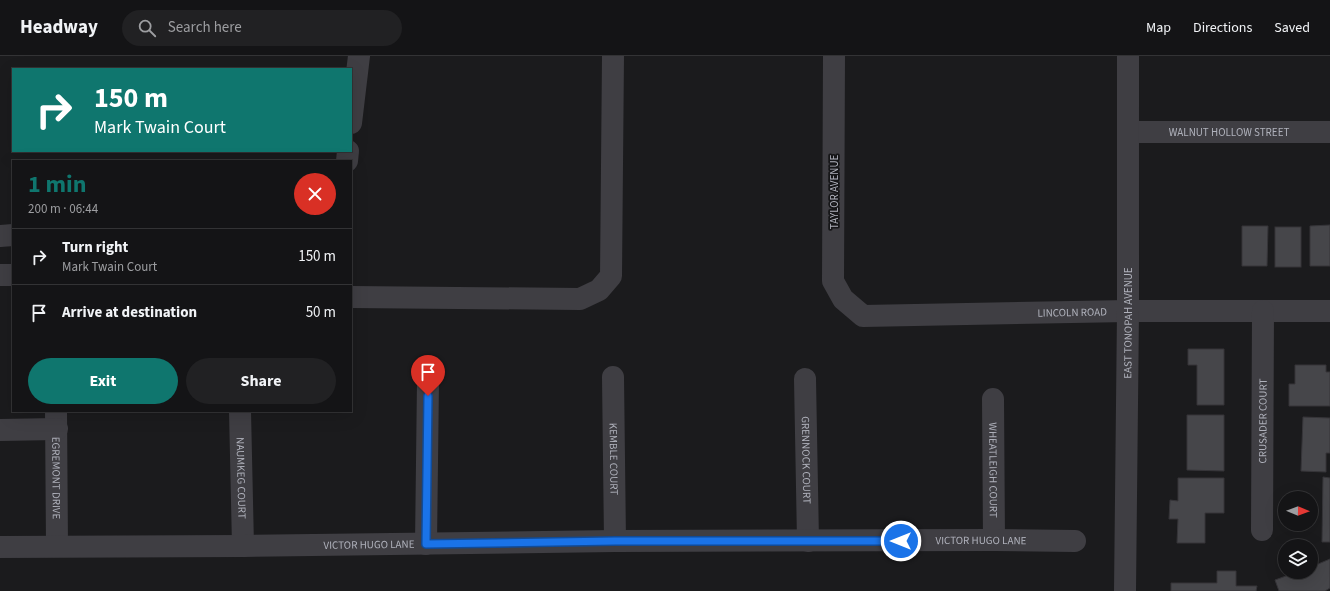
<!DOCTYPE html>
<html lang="en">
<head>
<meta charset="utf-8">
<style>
	:root { --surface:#141416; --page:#212123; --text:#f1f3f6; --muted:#9d9ea1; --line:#333335; --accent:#0f766e }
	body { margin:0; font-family:"Source Sans 3",sans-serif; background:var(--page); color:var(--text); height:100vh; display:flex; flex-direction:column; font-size:15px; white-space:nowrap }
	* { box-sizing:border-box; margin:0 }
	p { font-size:13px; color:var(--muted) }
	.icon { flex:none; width:22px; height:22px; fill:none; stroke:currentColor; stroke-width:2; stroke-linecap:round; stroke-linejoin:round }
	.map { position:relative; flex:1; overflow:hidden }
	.details { position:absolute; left:12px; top:104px; width:340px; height:252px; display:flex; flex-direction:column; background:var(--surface); border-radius:0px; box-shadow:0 4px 16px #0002,0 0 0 1px var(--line) }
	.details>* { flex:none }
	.banner { position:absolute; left:12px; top:12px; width:340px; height:84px; border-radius:0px; box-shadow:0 4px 16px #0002,0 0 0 1px var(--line); background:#0f766e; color:#fff; overflow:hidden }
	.needle { width:26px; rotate:91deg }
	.buttons { position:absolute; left:1278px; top:435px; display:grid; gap:8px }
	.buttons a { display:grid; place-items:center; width:40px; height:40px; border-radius:50%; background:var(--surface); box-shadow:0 4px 16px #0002,0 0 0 1px var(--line); font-size:20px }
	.pin { position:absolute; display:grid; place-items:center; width:34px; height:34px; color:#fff; margin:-41px -17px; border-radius:50% 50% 50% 0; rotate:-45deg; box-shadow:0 0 4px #0007 }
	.pin .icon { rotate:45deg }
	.me { position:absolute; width:44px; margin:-22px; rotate:270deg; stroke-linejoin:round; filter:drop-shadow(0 0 3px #0008) }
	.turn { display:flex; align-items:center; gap:14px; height:84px; padding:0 16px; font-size:18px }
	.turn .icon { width:52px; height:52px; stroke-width:2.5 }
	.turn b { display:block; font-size:28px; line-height:34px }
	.round { display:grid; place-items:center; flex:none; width:42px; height:42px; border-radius:21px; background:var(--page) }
	.headline { display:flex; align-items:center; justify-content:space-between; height:68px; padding:0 16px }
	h1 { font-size:24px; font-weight:700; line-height:30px; color:var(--accent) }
	.action { display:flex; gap:8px; margin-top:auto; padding:8px 16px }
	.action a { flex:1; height:46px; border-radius:24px; background:var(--accent); color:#fff; font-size:16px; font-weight:700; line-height:46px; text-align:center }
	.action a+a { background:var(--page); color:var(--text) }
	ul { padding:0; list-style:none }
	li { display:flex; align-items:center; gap:12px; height:56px; padding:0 16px; border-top:1px solid var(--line) }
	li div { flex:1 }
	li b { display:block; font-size:15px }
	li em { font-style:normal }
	header { display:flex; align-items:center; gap:24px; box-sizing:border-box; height:56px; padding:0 20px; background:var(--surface); border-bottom:1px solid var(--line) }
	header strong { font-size:19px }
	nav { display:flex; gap:22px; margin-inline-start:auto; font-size:14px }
	.search { width:280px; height:36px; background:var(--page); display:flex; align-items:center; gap:10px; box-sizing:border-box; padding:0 14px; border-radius:22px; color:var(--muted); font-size:15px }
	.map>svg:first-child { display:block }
	.building { fill:#46464a; stroke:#363539 }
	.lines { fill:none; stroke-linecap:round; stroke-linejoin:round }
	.minor { stroke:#3f3e43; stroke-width:22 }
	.route-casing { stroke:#114b97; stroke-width:10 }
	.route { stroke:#1a73e8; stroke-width:7 }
	.labels { text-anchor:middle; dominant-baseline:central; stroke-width:3.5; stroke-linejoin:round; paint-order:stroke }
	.street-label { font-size:11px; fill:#afb1bb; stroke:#161618 }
</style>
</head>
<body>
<header>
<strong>Headway</strong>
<div class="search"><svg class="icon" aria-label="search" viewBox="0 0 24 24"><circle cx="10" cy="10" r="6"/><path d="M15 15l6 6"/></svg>Search here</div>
<nav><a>Map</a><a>Directions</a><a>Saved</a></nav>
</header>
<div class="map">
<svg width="1330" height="535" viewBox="0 0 1330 535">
	<rect width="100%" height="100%" fill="#1b1b1d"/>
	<!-- building -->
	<g class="building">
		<path d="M 1330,169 L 1330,210 L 1310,210 L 1310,170 Z"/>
		<path d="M 1242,170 L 1268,170 L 1267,210 L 1242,210 Z"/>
		<rect x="1275" y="171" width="26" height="40"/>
		<path d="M 1188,293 L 1224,293 L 1224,349 L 1197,349 L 1197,309 L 1188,309 Z"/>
		<path d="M 1295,309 L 1326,309 L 1326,316 L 1330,316 L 1330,350 L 1289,350 L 1289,328 L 1295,328 Z"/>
		<path d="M 1187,359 L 1224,359 L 1224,415 L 1187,414 Z"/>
		<path d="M 1303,361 L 1330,362 L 1330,397 L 1326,397 L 1326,416 L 1301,415 Z"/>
		<path d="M 1323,421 L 1330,422 L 1330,486 L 1322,486 Z"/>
		<path d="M 1178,422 L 1224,422 L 1224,457 L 1205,457 L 1205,487 L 1177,487 L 1178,463 L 1169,463 L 1170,444 L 1178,445 Z"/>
		<path d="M 1330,503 L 1330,532 L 1325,535 L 1279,535 L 1275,524 L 1297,516 L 1311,516 L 1311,511 Z"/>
		<path d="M 1217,515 L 1236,515 L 1236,530 L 1257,530 L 1256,535 L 1171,535 L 1171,527 L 1217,527 Z"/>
	</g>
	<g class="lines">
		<!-- minor -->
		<g class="minor">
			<path id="s1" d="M 834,0 L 833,225 L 843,243 L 863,260 L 1128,255 L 1330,255"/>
			<path d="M 351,67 L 359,0"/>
			<path id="s2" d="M 1128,76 L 1330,76"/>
			<path d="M 347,105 L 348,95"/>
			<path d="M 0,180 L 13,179"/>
			<path d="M 0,219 L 13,219"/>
			<path d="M 351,241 L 580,243 L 599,234 L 611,220 L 613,0"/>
			<path id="s3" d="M 613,321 L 615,485"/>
			<path id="s4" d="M 805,323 L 808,485"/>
			<path id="s5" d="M 993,343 L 994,484"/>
			<path id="s6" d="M 56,355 L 57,490"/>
			<path id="s7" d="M 240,355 L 243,490"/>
			<path d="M 0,374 L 57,373"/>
			<path id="s8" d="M 1262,474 L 1263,255"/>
			<path d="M 426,488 L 428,325"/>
			<path id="s9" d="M 0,491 L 243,490 L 615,485 L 994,484 L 1075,485"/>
			<path id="s10" d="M 1125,535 L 1128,255 L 1128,0"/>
		</g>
	</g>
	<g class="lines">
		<!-- route casing -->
		<g class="route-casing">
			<path id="route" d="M 428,340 L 426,488 L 615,485 L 901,485"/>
		</g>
		<!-- route -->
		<use href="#route" class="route"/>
	</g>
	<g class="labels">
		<!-- street labels -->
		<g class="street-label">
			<text stroke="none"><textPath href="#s2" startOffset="101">WALNUT HOLLOW STREET</textPath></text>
			<text transform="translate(834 136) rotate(-90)">TAYLOR AVENUE</text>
			<text stroke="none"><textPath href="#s1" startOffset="481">LINCOLN ROAD</textPath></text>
			<text stroke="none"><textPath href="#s10" startOffset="268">EAST TONOPAH AVENUE</textPath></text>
			<text stroke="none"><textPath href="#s8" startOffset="109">CRUSADER COURT</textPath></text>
			<text stroke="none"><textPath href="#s3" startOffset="82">KEMBLE COURT</textPath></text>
			<text stroke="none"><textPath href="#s4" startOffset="81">GRENNOCK COURT</textPath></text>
			<text stroke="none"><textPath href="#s5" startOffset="71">WHEATLEIGH COURT</textPath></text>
			<text stroke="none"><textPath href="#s6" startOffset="67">EGREMONT DRIVE</textPath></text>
			<text stroke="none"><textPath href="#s7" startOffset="67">NAUMKEG COURT</textPath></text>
			<text stroke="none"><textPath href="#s9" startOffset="981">VICTOR HUGO LANE</textPath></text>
			<text stroke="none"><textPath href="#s9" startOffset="369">VICTOR HUGO LANE</textPath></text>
		</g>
	</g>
</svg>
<div class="buttons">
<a><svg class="needle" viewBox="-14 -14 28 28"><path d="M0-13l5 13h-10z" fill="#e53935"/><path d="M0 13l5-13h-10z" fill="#9d9ea1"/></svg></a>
<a><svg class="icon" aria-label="layers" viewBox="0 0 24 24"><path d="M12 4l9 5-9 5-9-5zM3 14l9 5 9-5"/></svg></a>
</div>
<div class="pin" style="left:428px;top:340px;background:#d93025"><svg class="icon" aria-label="arrive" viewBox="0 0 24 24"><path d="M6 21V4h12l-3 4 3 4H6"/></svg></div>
<svg class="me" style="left:901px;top:485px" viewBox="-20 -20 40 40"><circle r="17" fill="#1a73e8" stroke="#fff" stroke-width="3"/><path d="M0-11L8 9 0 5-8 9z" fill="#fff"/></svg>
<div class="banner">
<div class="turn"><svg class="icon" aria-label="right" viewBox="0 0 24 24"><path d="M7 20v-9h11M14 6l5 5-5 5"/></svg><div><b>150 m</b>Mark Twain Court</div></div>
</div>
<section class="details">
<div class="headline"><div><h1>1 min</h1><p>200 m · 06:44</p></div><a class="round" style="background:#d93025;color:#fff"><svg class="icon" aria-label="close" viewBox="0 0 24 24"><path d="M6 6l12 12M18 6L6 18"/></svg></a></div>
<ul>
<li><svg class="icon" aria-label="right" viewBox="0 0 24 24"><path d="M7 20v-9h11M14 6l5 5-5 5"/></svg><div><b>Turn right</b><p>Mark Twain Court</p></div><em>150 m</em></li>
<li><svg class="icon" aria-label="arrive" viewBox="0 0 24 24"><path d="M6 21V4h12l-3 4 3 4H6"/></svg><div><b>Arrive at destination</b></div><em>50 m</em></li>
</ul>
<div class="action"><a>Exit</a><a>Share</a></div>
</section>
</div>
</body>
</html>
